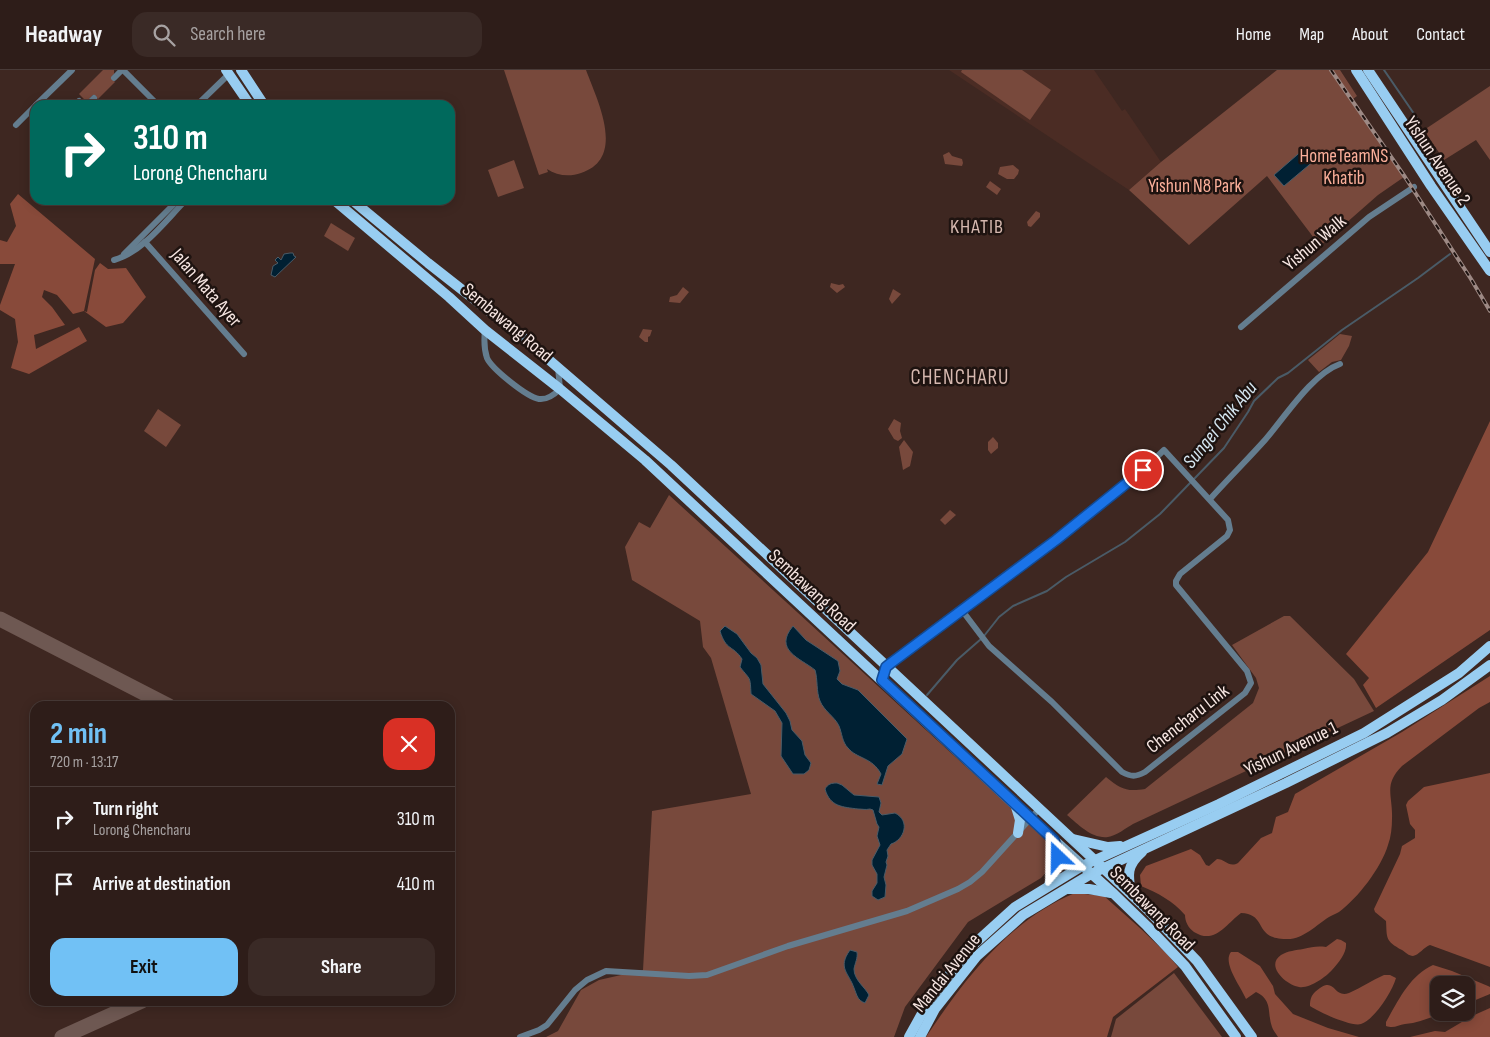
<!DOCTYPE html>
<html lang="en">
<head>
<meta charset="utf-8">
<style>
	:root { --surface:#2e1d19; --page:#3a2a26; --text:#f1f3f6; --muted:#a7a2a2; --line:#493b38; --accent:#71c1f5 }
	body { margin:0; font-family:"Sofia Sans Condensed",sans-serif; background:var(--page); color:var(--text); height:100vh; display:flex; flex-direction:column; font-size:19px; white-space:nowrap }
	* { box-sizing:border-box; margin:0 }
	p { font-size:16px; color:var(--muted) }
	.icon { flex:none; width:28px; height:28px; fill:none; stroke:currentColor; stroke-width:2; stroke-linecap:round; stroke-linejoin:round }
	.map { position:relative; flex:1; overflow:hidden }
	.drawer { position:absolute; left:30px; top:631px; width:425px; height:305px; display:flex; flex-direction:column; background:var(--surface); border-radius:15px; box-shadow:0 2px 12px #0003,0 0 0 1px var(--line) }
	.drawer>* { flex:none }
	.hud { position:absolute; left:30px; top:30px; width:425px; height:105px; border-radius:15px; box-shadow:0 2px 12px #0003,0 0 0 1px var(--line); background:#00695c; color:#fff; overflow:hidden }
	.fabs { position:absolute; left:1430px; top:906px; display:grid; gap:10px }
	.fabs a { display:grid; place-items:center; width:45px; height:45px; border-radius:10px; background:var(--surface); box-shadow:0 2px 12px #0003,0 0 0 1px var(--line); font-size:25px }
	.pin { position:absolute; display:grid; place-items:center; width:42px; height:42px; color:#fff; margin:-21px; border:2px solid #fff; border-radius:50%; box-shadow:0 1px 5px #0007 }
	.me { position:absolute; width:55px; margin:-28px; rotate:337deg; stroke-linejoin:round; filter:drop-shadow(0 0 4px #0008) }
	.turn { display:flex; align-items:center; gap:18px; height:105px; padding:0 20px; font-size:22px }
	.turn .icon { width:65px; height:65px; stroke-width:2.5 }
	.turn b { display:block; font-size:35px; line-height:42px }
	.round { display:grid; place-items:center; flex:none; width:52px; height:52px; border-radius:15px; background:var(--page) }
	.overview { display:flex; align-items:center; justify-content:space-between; height:85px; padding:0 20px }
	h1 { font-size:30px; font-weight:700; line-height:38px; color:var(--accent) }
	.action { display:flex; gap:10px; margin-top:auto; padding:10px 20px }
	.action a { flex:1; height:58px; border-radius:15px; background:var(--accent); color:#111; font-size:20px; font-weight:700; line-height:58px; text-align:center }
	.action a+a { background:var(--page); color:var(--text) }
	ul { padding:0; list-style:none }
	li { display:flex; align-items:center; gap:15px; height:65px; padding:0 20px; border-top:1px solid var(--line) }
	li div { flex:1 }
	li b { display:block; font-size:19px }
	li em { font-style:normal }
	header { display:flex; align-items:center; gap:30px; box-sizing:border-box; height:70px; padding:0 25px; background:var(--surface); border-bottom:1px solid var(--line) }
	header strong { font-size:24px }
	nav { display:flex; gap:28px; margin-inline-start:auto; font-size:18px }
	.search { width:350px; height:45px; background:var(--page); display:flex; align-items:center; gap:12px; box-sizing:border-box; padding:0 18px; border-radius:15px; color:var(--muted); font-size:19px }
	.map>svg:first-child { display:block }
	.built { fill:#4b2c24 }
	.green { fill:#78493c }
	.forest { fill:#884a3a }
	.water { fill:#002033; stroke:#4a5b67 }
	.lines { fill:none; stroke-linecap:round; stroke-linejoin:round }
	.stream { stroke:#4a5b67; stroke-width:2 }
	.taxiway { stroke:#6e5852; stroke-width:15 }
	.street { stroke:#647d8f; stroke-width:6 }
	.primary { stroke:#98cdf1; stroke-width:10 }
	.rail-casing { stroke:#9d8984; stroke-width:4 }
	.rail { stroke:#1e1310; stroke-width:2; stroke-dasharray:5.5; stroke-linecap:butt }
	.route-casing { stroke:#114b97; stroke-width:12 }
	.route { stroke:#1a73e8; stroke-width:9 }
	.labels { text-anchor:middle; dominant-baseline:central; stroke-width:5; stroke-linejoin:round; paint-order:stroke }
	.park-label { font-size:19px; fill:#fcb09b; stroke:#1e1310 }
	.street-label { font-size:19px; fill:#f6e5e1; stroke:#1e1310 }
	.neighbourhood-label { font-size:20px; letter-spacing:1px; fill:#d6b8af; stroke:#1e1310 }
	.water-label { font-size:20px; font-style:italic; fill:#d5e6f1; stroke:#1e1310 }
	.quarter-label { font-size:21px; letter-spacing:1px; fill:#d6b8af; stroke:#1e1310 }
</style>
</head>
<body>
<header>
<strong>Headway</strong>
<div class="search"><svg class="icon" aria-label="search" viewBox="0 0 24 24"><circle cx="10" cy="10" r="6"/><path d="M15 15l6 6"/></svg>Search here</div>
<nav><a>Home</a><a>Map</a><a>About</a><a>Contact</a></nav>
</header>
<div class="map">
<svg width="1490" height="967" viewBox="0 0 1490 967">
	<rect width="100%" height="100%" fill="#3e2721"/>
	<!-- built -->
	<path class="built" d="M 949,0 L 1094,0 L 1122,41 L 1125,39 L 1161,92 L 1129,120 Z"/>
	<!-- green -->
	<g class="green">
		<path d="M 103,0 L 114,0 L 114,4 L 111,8 L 115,12 L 98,29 L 93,25 L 89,29 L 84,29 L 79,24 Z"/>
		<path d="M 504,0 L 586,0 C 597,30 627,88 581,103 C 570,107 557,106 547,99 L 548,102 L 539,105 Z"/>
		<path d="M 962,0 L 1022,0 L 1051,20 L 1030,50 L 961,2 Z"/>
		<path d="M 1277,0 L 1340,0 L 1357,26 L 1353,29 L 1360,42 L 1404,107 L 1378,125 L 1320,176 L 1267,106 L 1189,175 L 1129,120 L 1161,92 Z"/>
		<path d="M 1490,16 L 1490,90 L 1476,70 L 1444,90 L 1424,60 Z"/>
		<path d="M 949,82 L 952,86 L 962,89 L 963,93 L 962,96 L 945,94 L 943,85 Z"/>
		<path d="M 514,90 L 524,118 L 498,127 L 488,100 Z"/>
		<path d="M 1013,95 L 1019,100 L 1018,104 L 1014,109 L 1007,109 L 998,104 L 1000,97 Z"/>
		<path d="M 990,111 L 1001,119 L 997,125 L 986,117 Z"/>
		<path d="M 1036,141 L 1040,143 L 1040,147 L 1031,157 L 1028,156 L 1027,152 Z"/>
		<path d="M 331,153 L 355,168 L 348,181 L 324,166 Z"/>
		<path d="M 831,213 L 839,215 L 843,214 L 845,217 L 837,223 L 830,217 Z"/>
		<path d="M 683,217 L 689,222 L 680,233 L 669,232 L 670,227 L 677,225 Z"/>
		<path d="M 893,219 L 901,224 L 892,234 L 889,229 Z"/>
		<path d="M 643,259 L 652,260 L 650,266 L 648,267 L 648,272 L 645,272 L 639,267 Z"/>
		<path d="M 1340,264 L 1352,266 L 1349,276 L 1341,290 L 1332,292 L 1319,302 L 1308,290 Z"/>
		<path d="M 158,339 L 181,355 L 166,377 L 144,361 Z"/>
		<path d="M 894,349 L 901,353 L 900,361 L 902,368 L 898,371 L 894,369 L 888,359 Z"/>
		<path d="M 993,367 L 998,373 L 998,378 L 991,384 L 988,380 L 988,372 Z"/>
		<path d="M 904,370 L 913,382 L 910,396 L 903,400 L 899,377 Z"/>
		<path d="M 669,425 L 1043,767 C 1056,784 1057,792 1041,808 L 968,852 L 905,937 L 894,967 L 546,967 L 558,961 L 581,920 L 599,910 L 643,900 L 652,741 L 751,724 L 711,588 L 703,577 L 700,551 L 632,510 L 625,477 L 639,452 L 650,458 Z"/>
		<path d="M 950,440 L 956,445 L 945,455 L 940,450 Z"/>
		<path d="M 1284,546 L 1290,546 L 1354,609 L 1374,641 L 1133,754 C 1126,758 1116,766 1108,767 C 1092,769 1079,755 1067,745 L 1106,707 C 1121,719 1126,722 1145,719 L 1253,633 L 1259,618 L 1256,608 L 1232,575 Z"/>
		<path d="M 1174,903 L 1222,967 L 1111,967 L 1116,949 Z"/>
	</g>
	<!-- forest -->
	<g class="forest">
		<path d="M 18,124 L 95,189 L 84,241 L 87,242 L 95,200 L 100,193 L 108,199 L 126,198 L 146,227 L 123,253 L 106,257 L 84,241 L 73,244 L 57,225 L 44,220 L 42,227 L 52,237 L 65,255 L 34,265 L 36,279 L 79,257 L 87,271 L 29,304 L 11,298 L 18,272 L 15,249 L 0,240 L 0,235 L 15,194 L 0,194 L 0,170 L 7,172 L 16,156 L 10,134 Z"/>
		<path d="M 1490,351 L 1490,560 L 1376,638 L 1363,615 L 1369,608 L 1346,584 L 1428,482 Z"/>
		<path d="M 1490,606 L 1490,632 L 1479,638 L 1402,696 C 1383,715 1393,725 1392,749 C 1392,757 1391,767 1388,775 C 1381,798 1358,828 1339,842 C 1336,844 1332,845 1329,847 C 1316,855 1303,870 1286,869 C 1253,869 1268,844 1241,843 C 1226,854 1215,875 1194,862 C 1188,858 1185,851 1185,845 C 1173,831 1158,823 1141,816 L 1140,805 L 1146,796 L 1191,779 L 1200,785 L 1206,795 L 1209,796 L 1217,789 C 1225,789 1229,798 1238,793 L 1261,768 L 1272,763 L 1276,747 L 1288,742 L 1295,724 L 1402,662 Z"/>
		<path d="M 1490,703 L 1490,897 L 1430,875 C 1424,877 1419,885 1413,886 C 1409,886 1405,882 1402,880 C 1385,871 1387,868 1386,851 L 1375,842 L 1374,839 L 1400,784 L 1402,776 L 1415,768 L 1415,760 L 1410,754 L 1406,735 L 1408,731 L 1424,717 Z"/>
		<path d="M 1075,823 L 1104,826 L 1141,859 L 1168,885 L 1178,897 L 1113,947 L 1107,967 L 926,967 C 964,910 1009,850 1075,823 Z"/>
		<path d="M 1337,869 L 1341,870 L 1346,873 C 1347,883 1339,892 1332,900 C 1326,907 1309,919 1299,917 C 1286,915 1265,896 1281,885 C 1287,881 1297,880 1303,879 C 1312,877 1317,876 1326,877 Z"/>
		<path d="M 1231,882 L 1238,882 L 1260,896 L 1273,916 L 1275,924 L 1293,944 L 1328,958 L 1359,967 L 1278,967 C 1276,964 1273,960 1272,957 C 1267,943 1273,930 1256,922 L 1246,929 C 1241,917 1222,893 1231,882 Z"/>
		<path d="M 1433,895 L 1452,901 L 1488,916 L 1490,917 L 1490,924 L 1466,934 L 1466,915 L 1439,915 L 1439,942 L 1444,943 C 1431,947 1419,953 1405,954 C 1398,955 1394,959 1386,956 L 1386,952 C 1398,931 1410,905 1433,895 Z"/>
		<path d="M 1384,905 L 1390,905 L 1396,908 C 1392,922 1375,949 1361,954 C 1351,957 1319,942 1310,936 C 1310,930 1311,926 1315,922 C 1336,903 1332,929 1349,923 C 1361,918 1372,910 1384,905 Z"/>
		<path d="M 1490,938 L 1490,967 L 1410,967 L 1435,961 L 1445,962 L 1472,946 Z"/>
	</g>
	<!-- water -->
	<g class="water">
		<path d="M 1305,78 L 1315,90 L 1284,116 L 1274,105 Z"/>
		<path d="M 290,183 L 293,183 L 294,186 L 296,187 L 275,207 L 271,205 L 273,196 L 278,193 L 275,190 L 278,187 L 281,190 L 284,184 Z"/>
		<path d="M 725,556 L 737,564 L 751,583 L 757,588 L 761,595 L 763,614 L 786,643 L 790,651 L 792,660 L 802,671 L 805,685 L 811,693 L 809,700 L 804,704 L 793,704 L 781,686 L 782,653 L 775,641 L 751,624 C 750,606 751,611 740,597 L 742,589 C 733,575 726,581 720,561 Z"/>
		<path d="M 793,556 L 806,570 L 838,591 L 840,601 L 837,609 L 842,614 L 858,620 L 907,669 L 902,684 L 888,696 L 882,715 L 877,714 L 881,704 C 872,687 857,689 848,678 C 842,672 842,663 839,656 C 835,647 824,641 820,631 C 816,621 818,610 815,600 C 800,588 773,580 793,556 Z"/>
		<path d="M 837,713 L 842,715 L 854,725 L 879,727 L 881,733 L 879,742 L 882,745 L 895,743 C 911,751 904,770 891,774 L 887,780 L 888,786 L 886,792 L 887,795 L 884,807 L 886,815 L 885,827 L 878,830 L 872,826 L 872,821 L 877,813 L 877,804 L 872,795 L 872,790 L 880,775 L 877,766 L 879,757 L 877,754 L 873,740 L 870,739 C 865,740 863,739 858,739 C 843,737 830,737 825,719 C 828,714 831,713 837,713 Z"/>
		<path d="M 850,880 L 857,882 C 858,888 855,893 854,899 C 854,910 865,917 869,925 L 865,933 C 857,930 857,925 854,918 C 849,903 837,898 850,880 Z"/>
	</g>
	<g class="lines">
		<!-- stream -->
		<g class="stream">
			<path d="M 1384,0 L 1419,51"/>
			<path d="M 1194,409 L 1224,378 L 1248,342 L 1254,331 L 1278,308 L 1288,303 L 1342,260 L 1418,208 L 1450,184"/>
			<path d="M 984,566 L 999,547 L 1013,536 L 1047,521 L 1066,507 L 1125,472 L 1160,444 L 1191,412"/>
			<path d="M 927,625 L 957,590 L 981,569"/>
		</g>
		<!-- taxiway -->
		<g class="taxiway">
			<path d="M 0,549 L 169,636"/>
			<path d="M 62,967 L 142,931"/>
		</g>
		<!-- street -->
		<g class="street">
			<path d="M 123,0 L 158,35"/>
			<path d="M 114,8 L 122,0"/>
			<path d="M 79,31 L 82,35"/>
			<path d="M 36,35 L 72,0"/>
			<path d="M 87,35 L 94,28"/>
			<path d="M 197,35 L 229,4"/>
			<path d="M 16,55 L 35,36"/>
			<path d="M 145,172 L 244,284"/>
			<path d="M 124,184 L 178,130"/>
			<path d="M 114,190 C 143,182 166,150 186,130"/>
			<path d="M 1241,257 L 1369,147 L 1414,117"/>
			<path d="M 485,260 C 484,269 484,279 487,288 C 492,299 527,327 539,329 C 547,330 555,324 560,319 L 558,297"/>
			<path d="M 1210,429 C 1228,409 1247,390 1265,370 C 1285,347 1312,304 1340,294"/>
			<path d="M 881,610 L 886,597 L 891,593 C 928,564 966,536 1003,508 C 1058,468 1115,428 1164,380 L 1228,450 L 1230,460 L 1227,466 L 1180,504 L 1176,511 L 1176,515 L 1247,601 L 1251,613 L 1245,623 L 1145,702 C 1136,707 1131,707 1122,702 L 1052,632 L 989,576 L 961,539"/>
			<path d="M 520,967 L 539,960 L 547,955 L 575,920 L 587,910 L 606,901 L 689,906 L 707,905 L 788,876 L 907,841 L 958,819 L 970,812 L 982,802 L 1039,739"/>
		</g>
		<!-- primary -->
		<g class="primary">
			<path d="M 226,0 L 250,35"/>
			<path d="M 241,0 L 264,35"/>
			<path d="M 1356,0 L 1431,116 L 1490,201"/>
			<path d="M 1368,0 L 1490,182"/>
			<path d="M 334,130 L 449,227 L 485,260 L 560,319 L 645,390 L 1014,734 L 1114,824 L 1147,856 L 1185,896 L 1236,967"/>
			<path d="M 352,130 L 428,193 L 526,270 L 671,395 L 1148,840 L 1197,891 L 1252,967"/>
			<path d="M 1016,737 L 1020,750 L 1018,763"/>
			<path d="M 1073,769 L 1108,777 L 1120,776"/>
			<path d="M 1049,815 C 1055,799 1060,787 1054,770"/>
			<path d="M 1068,819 L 1089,819 L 1111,823"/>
			<path d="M 1131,824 C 1128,805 1126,796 1142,782"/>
			<path d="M 909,967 L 930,929 L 972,876 L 1015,837 L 1082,796 L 1219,734 L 1364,663 L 1459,603 L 1490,576"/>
			<path d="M 920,967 L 935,939 L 977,886 L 1023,845 L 1091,804 L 1286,713 L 1387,663 L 1442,630 L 1490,595"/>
		</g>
		<!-- rail casing -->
		<g class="rail-casing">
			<path id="rail" d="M 1331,0 L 1405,107 L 1471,209 L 1490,241"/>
		</g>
		<!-- rail -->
		<use href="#rail" class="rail"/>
	</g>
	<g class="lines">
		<!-- route casing -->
		<g class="route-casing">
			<path id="route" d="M 1058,787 L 1057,779 L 1054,770 L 882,610 L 886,597 L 891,593 L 1056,470 L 1143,400"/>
		</g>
		<!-- route -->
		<use href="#route" class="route"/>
	</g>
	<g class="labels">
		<!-- park labels -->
		<g class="park-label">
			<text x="1344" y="86">HomeTeamNS<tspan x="1344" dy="22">Khatib</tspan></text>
			<text x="1195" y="116">Yishun N8 Park</text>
		</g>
		<!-- street labels -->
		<g class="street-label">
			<text transform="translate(1437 91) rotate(56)">Yishun Avenue 2</text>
			<text transform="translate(1315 173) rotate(-40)">Yishun Walk</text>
			<text transform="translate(206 218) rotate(49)">Jalan Mata Ayer</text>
			<text transform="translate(507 253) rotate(40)">Sembawang Road</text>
			<text transform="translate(812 521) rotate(43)">Sembawang Road</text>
			<text transform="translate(1188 649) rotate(-38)">Chencharu Link</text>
			<text transform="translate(1291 679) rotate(-26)">Yishun Avenue 1</text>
			<text transform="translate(1152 839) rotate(45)">Sembawang Road</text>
			<text transform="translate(947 903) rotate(-51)">Mandai Avenue</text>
		</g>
		<!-- neighbourhood labels -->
		<g class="neighbourhood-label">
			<text x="977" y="157">KHATIB</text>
		</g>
		<!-- water labels -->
		<g class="water-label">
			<text transform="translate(1220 355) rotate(-51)">Sungei Chik Abu</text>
		</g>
		<!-- quarter labels -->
		<g class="quarter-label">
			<text x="960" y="307">CHENCHARU</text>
		</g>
	</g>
</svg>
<div class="fabs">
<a><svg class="icon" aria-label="layers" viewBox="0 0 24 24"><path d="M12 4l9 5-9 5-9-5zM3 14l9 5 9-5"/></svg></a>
</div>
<div class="pin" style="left:1143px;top:400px;background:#d93025"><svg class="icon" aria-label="arrive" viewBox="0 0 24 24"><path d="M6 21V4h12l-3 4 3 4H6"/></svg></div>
<svg class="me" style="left:1058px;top:787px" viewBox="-20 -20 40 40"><path d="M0-17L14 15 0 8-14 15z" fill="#1a73e8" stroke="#fff" stroke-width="4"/></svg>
<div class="hud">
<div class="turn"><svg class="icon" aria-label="right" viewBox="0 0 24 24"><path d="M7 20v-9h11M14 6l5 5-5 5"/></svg><div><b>310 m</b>Lorong Chencharu</div></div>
</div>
<section class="drawer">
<div class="overview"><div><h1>2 min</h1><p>720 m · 13:17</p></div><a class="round" style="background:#d93025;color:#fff"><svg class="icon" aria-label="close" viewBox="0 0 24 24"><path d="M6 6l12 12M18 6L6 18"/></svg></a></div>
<ul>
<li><svg class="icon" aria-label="right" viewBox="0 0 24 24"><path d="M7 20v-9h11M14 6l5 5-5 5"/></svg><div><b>Turn right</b><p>Lorong Chencharu</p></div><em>310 m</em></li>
<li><svg class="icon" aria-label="arrive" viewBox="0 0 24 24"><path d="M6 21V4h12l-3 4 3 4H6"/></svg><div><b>Arrive at destination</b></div><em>410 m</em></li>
</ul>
<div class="action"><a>Exit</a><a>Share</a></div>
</section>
</div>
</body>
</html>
